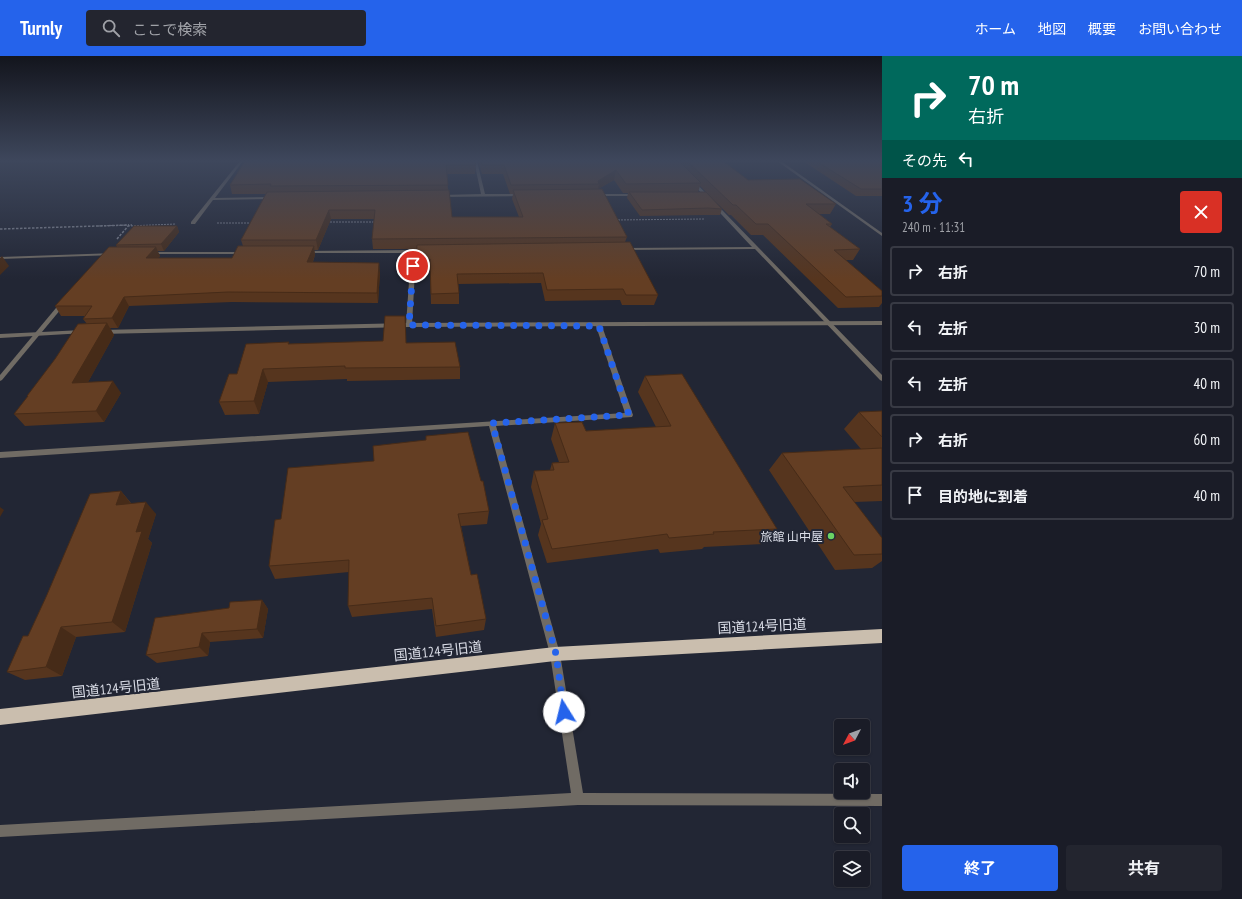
<!DOCTYPE html>
<html lang="ja">
<head>
<meta charset="utf-8">
<style>
	:root { --surface:#1a1c27; --page:#23252f; --text:#f1f3f6; --muted:#9fa1a7; --line:#383a44; --accent:#2563eb }
	body { margin:0; font-family:"PT Sans Narrow","Noto Sans JP",sans-serif; background:var(--page); color:var(--text); height:100vh; display:flex; flex-direction:column; font-size:15px; white-space:nowrap }
	* { box-sizing:border-box; margin:0 }
	p { font-size:13px; color:var(--muted) }
	.icon { flex:none; width:22px; height:22px; fill:none; stroke:currentColor; stroke-width:2; stroke-linecap:round; stroke-linejoin:round }
	.map { position:relative; flex:1; overflow:hidden }
	.details { display:flex; flex-direction:column; background:var(--surface); width:360px }
	.details>* { flex:none }
	.top-card { background:#00695c; color:#fff; overflow:hidden }
	.needle { width:26px; rotate:229deg }
	.fabs { position:absolute; left:834px; top:663px; display:grid; gap:8px }
	.fabs a { display:grid; place-items:center; width:36px; height:36px; border-radius:4px; background:var(--surface); box-shadow:0 1px 3px #0004,0 0 0 1px var(--line); font-size:20px }
	.pin { position:absolute; display:grid; place-items:center; width:34px; height:34px; color:#fff; margin:-17px; border:2px solid #fff; border-radius:50%; box-shadow:0 1px 4px #0007 }
	.me { position:absolute; width:44px; margin:-22px; rotate:351deg; stroke-linejoin:round; filter:drop-shadow(0 0 3px #0008) }
	.turn { display:flex; align-items:center; gap:14px; height:84px; padding:0 20px; font-size:18px }
	.turn .icon { width:52px; height:52px; stroke-width:2.5 }
	.turn b { display:block; font-size:28px; line-height:34px }
	.then { display:flex; align-items:center; height:38px; padding:0 20px; background:#0003; gap:8px; font-size:15px }
	.round { display:grid; place-items:center; flex:none; width:42px; height:42px; border-radius:4px; background:var(--page) }
	.head { display:flex; align-items:center; justify-content:space-between; height:68px; padding:0 20px }
	h1 { font-size:24px; font-weight:700; line-height:30px; color:var(--accent) }
	.cta { display:flex; gap:8px; margin-top:auto; padding:8px 20px }
	.cta a { flex:1; height:46px; border-radius:4px; background:var(--accent); color:#fff; font-size:16px; font-weight:700; line-height:46px; text-align:center }
	.cta a+a { background:var(--page); color:var(--text) }
	ul { padding:0; list-style:none }
	li { display:flex; align-items:center; gap:12px; height:50px; margin:0 8px 6px; padding:0 12px; border:2px solid var(--line); border-radius:4px }
	li div { flex:1 }
	li b { display:block; font-size:15px }
	li em { font-style:normal }
	header { display:flex; align-items:center; gap:24px; box-sizing:border-box; height:56px; padding:0 20px; background:var(--accent); color:#fff }
	header strong { font-size:19px }
	nav { display:flex; gap:22px; margin-inline-start:auto; font-size:14px }
	.search { width:280px; height:36px; background:var(--page); display:flex; align-items:center; gap:10px; box-sizing:border-box; padding:0 14px; border-radius:4px; color:var(--muted); font-size:15px }
	main { display:flex; flex:1; min-height:0 }
	.map>svg:first-child { display:block }
	.lines { fill:none; stroke-linecap:round; stroke-linejoin:round }
	.path-far1 { stroke:#818591; stroke-width:1; stroke-dasharray:2 1; stroke-linecap:butt }
	.path { stroke:#818591; stroke-width:1.5; stroke-dasharray:2.5 1.5; stroke-linecap:butt }
	.minor { fill:#706b64; fill-rule:evenodd }
	.tertiary { fill:#706b64; fill-rule:evenodd }
	.trunk { fill:#cabeae; fill-rule:evenodd }
	.wall { fill:#56351e; fill-rule:evenodd }
	.shaded-wall { fill:#462b18 }
	.building { fill:#643e23; stroke:#462b18 }
	.route { stroke:#2563eb; stroke-width:7; stroke-dasharray:0 12.6 }
	.poi-dot { fill:#6ad364; stroke:#222634; stroke-width:1.5 }
	.labels { text-anchor:middle; dominant-baseline:central; stroke-width:4; stroke-linejoin:round; paint-order:stroke }
	.poi-label { font-size:12px; fill:#dadde7; stroke:#222634; text-anchor:end }
	.near-street-label { font-size:14px; fill:#dadde7; stroke:#222634 }
</style>
</head>
<body>
<header>
<strong>Turnly</strong>
<div class="search"><svg class="icon" aria-label="search" viewBox="0 0 24 24"><circle cx="10" cy="10" r="6"/><path d="M15 15l6 6"/></svg>ここで検索</div>
<nav><a>ホーム</a><a>地図</a><a>概要</a><a>お問い合わせ</a></nav>
</header>
<main>
<div class="map">
<svg width="882" height="843" viewBox="0 0 882 843">
	<rect width="100%" height="100%" fill="#222634"/>
	<g class="lines">
		<!-- path-far1 -->
		<g class="path-far1">
			<path d="M 615,164 L 704,163"/>
			<path d="M 327,166 L 376,166"/>
			<path d="M 217,167 L 254,167"/>
			<path d="M 98,170 L 129,169"/>
			<path d="M 128,170 L 176,168"/>
		</g>
		<!-- path -->
		<g class="path">
			<path d="M 0,173 L 129,169"/>
			<path d="M 117,183 L 129,169 L 132,169"/>
		</g>
		<!-- minor -->
		<g class="minor">
			<path d="M 240,105 L 243,105 L 215,142 L 274,141 L 275,143 L 213,144 L 195,168 L 191,168 L 191,166 Z"/>
			<path d="M 474,105 L 477,105 L 485,138 L 522,138 L 523,140 L 439,141 L 440,139 L 481,138 Z"/>
			<path d="M 691,124 L 693,124 L 882,319 L 882,325 L 880,324 L 755,193 L 622,194 L 622,193 L 624,192 L 752,191 L 691,126 Z"/>
			<path d="M 594,138 L 638,138 L 640,139 L 638,140 L 593,140 Z"/>
			<path d="M 414,194 L 426,194 L 428,195 L 426,196 L 416,197 L 412,269 L 409,271 L 406,269 L 411,197 L 304,197 L 302,196 L 304,195 Z"/>
			<path d="M 146,196 L 244,196 L 246,197 L 244,198 L 148,198 L 146,197 Z"/>
			<path d="M 116,197 L 116,198 L 114,199 L 0,203 L 0,201 Z"/>
			<path d="M 61,246 L 66,247 L 2,324 L 0,325 L 0,319 Z"/>
			<path d="M 599,268 L 602,270 L 633,359 L 632,361 L 496,370 L 560,598 L 583,737 L 882,738 L 882,750 L 578,749 L 0,781 L 0,769 L 571,737 L 550,598 L 489,370 L 0,402 L 0,396 L 625,357 L 596,270 Z"/>
		</g>
		<!-- tertiary -->
		<g class="tertiary">
			<path d="M 777,105 L 781,105 L 882,177 L 882,180 Z"/>
			<path d="M 882,265 L 882,269 L 409,271 L 101,278 L 98,276 L 101,274 L 409,267 Z"/>
			<path d="M 83,274 L 86,276 L 85,277 L 0,282 L 0,278 Z"/>
		</g>
		<!-- trunk -->
		<path class="trunk" d="M 882,573 L 882,587 L 555,605 L 0,669 L 0,653 L 555,591 Z"/>
	</g>
	<!-- wall -->
	<g class="wall">
		<path d="M 245,105 L 476,109 L 475,118 L 447,118 L 448,134 L 452,161 L 519,161 L 512,143 L 513,138 L 510,138 L 503,118 L 482,118 L 478,105 L 723,105 L 748,124 L 836,148 L 830,158 L 819,158 L 832,168 L 830,171 L 860,193 L 853,204 L 846,204 L 882,235 L 882,247 L 879,251 L 838,252 L 763,179 L 751,179 L 731,159 L 729,159 L 714,144 L 722,153 L 720,159 L 705,159 L 640,160 L 627,142 L 628,137 L 623,137 L 614,124 L 598,133 L 627,181 L 625,186 L 658,239 L 654,249 L 622,249 L 620,244 L 545,245 L 541,227 L 458,228 L 459,237 L 459,248 L 431,248 L 430,214 L 417,214 L 416,204 L 417,193 L 373,193 L 372,183 L 374,163 L 331,163 L 318,194 L 314,194 L 315,199 L 313,206 L 380,216 L 378,247 L 232,246 L 129,250 L 118,272 L 110,272 L 114,279 L 88,326 L 121,337 L 104,366 L 25,370 L 14,358 L 28,341 L 27,340 L 87,268 L 83,263 L 85,260 L 61,260 L 55,250 L 117,191 L 116,189 L 177,170 L 179,176 L 164,195 L 157,195 L 160,200 L 158,202 L 232,202 L 243,190 L 241,184 L 266,138 L 232,138 L 230,129 ZM 700,130 L 706,136 L 698,136 Z"/>
		<path d="M 803,105 L 882,105 L 882,140 L 856,140 Z"/>
		<path d="M 406,273 L 406,287 L 460,311 L 460,323 L 347,325 L 347,323 L 268,326 L 259,358 L 225,359 L 219,346 L 237,318 L 289,286 L 289,288 L 383,285 Z"/>
		<path d="M 645,320 L 777,473 L 763,488 L 704,491 L 702,493 L 660,497 L 658,493 L 547,507 L 538,479 L 541,468 L 531,431 L 534,415 L 550,414 L 552,407 L 559,406 L 551,383 L 555,367 L 586,375 L 656,371 L 638,336 Z"/>
		<path d="M 882,355 L 882,445 L 854,446 L 882,482 L 882,505 L 872,512 L 835,514 L 769,414 L 782,397 L 861,393 L 844,373 L 859,356 Z"/>
		<path d="M 426,380 L 481,425 L 489,455 L 487,468 L 461,470 L 471,519 L 486,563 L 484,574 L 436,581 L 432,553 L 352,561 L 348,550 L 349,516 L 275,523 L 269,510 L 281,463 L 374,405 L 426,384 Z"/>
		<path d="M 121,435 L 131,447 L 156,458 L 148,483 L 152,487 L 125,576 L 76,581 L 62,620 L 25,624 L 7,616 L 28,580 Z"/>
		<path d="M 262,544 L 268,553 L 263,582 L 210,586 L 208,600 L 157,607 L 146,599 L 229,552 Z"/>
	</g>
	<!-- shaded-wall -->
	<g class="shaded-wall">
		<path d="M 616,114 L 614,124 L 598,133 L 599,128 L 598,125 Z"/>
		<path d="M 329,154 L 331,163 L 318,194 L 316,184 Z"/>
		<path d="M 177,170 L 179,176 L 164,195 L 161,188 Z"/>
		<path d="M 314,190 L 315,199 L 309,215 L 307,206 Z"/>
		<path d="M 156,191 L 160,200 L 151,211 L 146,202 Z"/>
		<path d="M 2,200 L 9,210 L 0,219 L 0,202 Z"/>
		<path d="M 379,207 L 380,216 L 378,247 L 377,237 Z"/>
		<path d="M 124,241 L 129,250 L 118,272 L 112,262 Z"/>
		<path d="M 107,267 L 114,279 L 81,339 L 72,327 Z"/>
		<path d="M 263,313 L 268,326 L 259,358 L 254,345 Z"/>
		<path d="M 113,325 L 121,337 L 104,366 L 96,355 Z"/>
		<path d="M 121,435 L 131,448 L 116,449 Z"/>
		<path d="M 146,446 L 156,458 L 148,483 L 152,487 L 125,576 L 112,566 L 136,476 Z"/>
		<path d="M 0,451 L 4,454 L 0,461 Z"/>
		<path d="M 262,544 L 268,553 L 263,582 L 257,573 Z"/>
		<path d="M 61,571 L 76,581 L 62,620 L 46,611 Z"/>
		<path d="M 202,577 L 210,586 L 208,600 L 199,591 Z"/>
	</g>
	<!-- building -->
	<g class="building">
		<path d="M 245,105 L 475,105 L 476,109 L 446,109 L 448,129 L 270,130 L 271,128 L 230,129 Z"/>
		<path d="M 481,105 L 679,105 L 701,127 L 626,128 L 616,114 L 598,125 L 599,128 L 511,129 L 504,109 L 482,109 Z"/>
		<path d="M 687,105 L 723,105 L 748,124 L 800,123 L 836,148 L 806,148 L 832,168 L 826,168 L 860,193 L 834,194 L 882,235 L 882,240 L 846,241 L 768,168 L 756,168 L 736,149 L 733,149 Z"/>
		<path d="M 816,105 L 882,105 L 882,133 L 861,133 Z"/>
		<path d="M 602,133 L 627,181 L 372,183 L 375,154 L 329,154 L 316,184 L 241,184 L 267,136 L 449,134 L 452,161 L 523,161 L 513,134 Z"/>
		<path d="M 629,136 L 706,136 L 722,153 L 708,152 L 642,154 Z"/>
		<path d="M 134,170 L 177,170 L 161,188 L 116,189 Z"/>
		<path d="M 630,186 L 658,239 L 626,239 L 623,233 L 547,234 L 543,217 L 457,218 L 459,237 L 431,238 L 430,203 L 416,204 L 417,189 Z"/>
		<path d="M 238,190 L 314,190 L 307,206 L 379,207 L 377,237 L 228,236 L 124,241 L 112,262 L 83,263 L 92,250 L 55,250 L 109,191 L 156,191 L 146,202 L 232,202 Z"/>
		<path d="M 385,260 L 405,260 L 406,287 L 455,286 L 460,311 L 345,312 L 345,310 L 263,313 L 254,345 L 219,346 L 229,318 L 237,318 L 246,288 L 289,286 L 288,288 L 383,285 Z"/>
		<path d="M 107,267 L 72,327 L 113,325 L 96,355 L 14,358 L 28,340 L 27,340 L 55,303 L 78,268 Z"/>
		<path d="M 682,318 L 777,473 L 713,476 L 714,478 L 669,482 L 667,478 L 552,493 L 542,464 L 548,463 L 534,415 L 554,414 L 552,407 L 569,406 L 555,367 L 582,366 L 586,375 L 671,370 L 645,320 Z"/>
		<path d="M 882,355 L 882,381 L 859,356 Z"/>
		<path d="M 468,376 L 481,425 L 483,425 L 489,455 L 458,458 L 471,519 L 477,518 L 486,563 L 436,570 L 432,542 L 348,550 L 349,504 L 269,510 L 275,464 L 281,463 L 288,412 L 374,405 L 373,390 L 426,384 L 426,380 Z"/>
		<path d="M 882,392 L 882,429 L 843,431 L 882,482 L 882,498 L 854,499 L 782,397 Z"/>
		<path d="M 121,435 L 116,449 L 146,446 L 136,476 L 142,475 L 112,566 L 61,571 L 46,611 L 7,616 L 23,580 L 28,580 L 46,541 L 90,438 Z"/>
		<path d="M 262,544 L 257,573 L 202,577 L 199,591 L 146,599 L 155,562 L 229,552 L 230,546 Z"/>
	</g>
	<!-- sky -->
	<linearGradient id="sky" x2="0" y2="1"><stop stop-color="#13151d"/><stop offset="0.47" stop-color="#3e475c"/><stop offset="1" stop-color="#3e475c" stop-opacity="0"/></linearGradient>
	<rect width="882" height="223" fill="url(#sky)"/>
	<g class="lines">
		<!-- route -->
		<path class="route" d="M 413,210 L 409,269 L 599,270 L 629,359 L 492,367 L 556,598 L 564,656"/>
	</g>
	<!-- markers -->
	<circle class="poi-dot" cx="831" cy="480" r="4"/>
	<g class="labels">
		<!-- poi labels -->
		<g class="poi-label">
			<text x="823" y="480">旅館 山中屋</text>
		</g>
		<!-- near-street labels -->
		<g class="near-street-label">
			<text transform="translate(762 570) rotate(-3)">国道124号旧道</text>
			<text transform="translate(438 595) rotate(-6)">国道124号旧道</text>
			<text transform="translate(116 632) rotate(-6)">国道124号旧道</text>
		</g>
	</g>
</svg>
<div class="fabs">
<a><svg class="needle" viewBox="-14 -14 28 28"><path d="M0-13l5 13h-10z" fill="#e53935"/><path d="M0 13l5-13h-10z" fill="#9fa1a7"/></svg></a>
<a><svg class="icon" aria-label="sound" viewBox="0 0 24 24"><path d="M4 9h4l5-4v14l-5-4H4zM17 9q2 3 0 6"/></svg></a>
<a><svg class="icon" aria-label="search" viewBox="0 0 24 24"><circle cx="10" cy="10" r="6"/><path d="M15 15l6 6"/></svg></a>
<a><svg class="icon" aria-label="layers" viewBox="0 0 24 24"><path d="M12 4l9 5-9 5-9-5zM3 14l9 5 9-5"/></svg></a>
</div>
<div class="pin" style="left:413px;top:210px;background:#d93025"><svg class="icon" aria-label="arrive" viewBox="0 0 24 24"><path d="M6 21V4h12l-3 4 3 4H6"/></svg></div>
<svg class="me" style="left:564px;top:656px" viewBox="-20 -20 40 40"><circle r="19" fill="#fff"/><path d="M0-13L10 11 0 6-10 11z" fill="#2563eb"/></svg>
</div>
<section class="details">
<div class="top-card">
<div class="turn"><svg class="icon" aria-label="right" viewBox="0 0 24 24"><path d="M7 20v-9h11M14 6l5 5-5 5"/></svg><div><b>70 m</b>右折</div></div>
<div class="then">その先<svg class="icon" aria-label="left" viewBox="0 0 24 24"><path d="M17 20v-9H6M10 6l-5 5 5 5"/></svg></div>
</div>
<div class="head"><div><h1>3 分</h1><p>240 m · 11:31</p></div><a class="round" style="background:#d93025;color:#fff"><svg class="icon" aria-label="close" viewBox="0 0 24 24"><path d="M6 6l12 12M18 6L6 18"/></svg></a></div>
<ul>
<li><svg class="icon" aria-label="right" viewBox="0 0 24 24"><path d="M7 20v-9h11M14 6l5 5-5 5"/></svg><div><b>右折</b></div><em>70 m</em></li>
<li><svg class="icon" aria-label="left" viewBox="0 0 24 24"><path d="M17 20v-9H6M10 6l-5 5 5 5"/></svg><div><b>左折</b></div><em>30 m</em></li>
<li><svg class="icon" aria-label="left" viewBox="0 0 24 24"><path d="M17 20v-9H6M10 6l-5 5 5 5"/></svg><div><b>左折</b></div><em>40 m</em></li>
<li><svg class="icon" aria-label="right" viewBox="0 0 24 24"><path d="M7 20v-9h11M14 6l5 5-5 5"/></svg><div><b>右折</b></div><em>60 m</em></li>
<li><svg class="icon" aria-label="arrive" viewBox="0 0 24 24"><path d="M6 21V4h12l-3 4 3 4H6"/></svg><div><b>目的地に到着</b></div><em>40 m</em></li>
</ul>
<div class="cta"><a>終了</a><a>共有</a></div>
</section>
</main>
</body>
</html>
